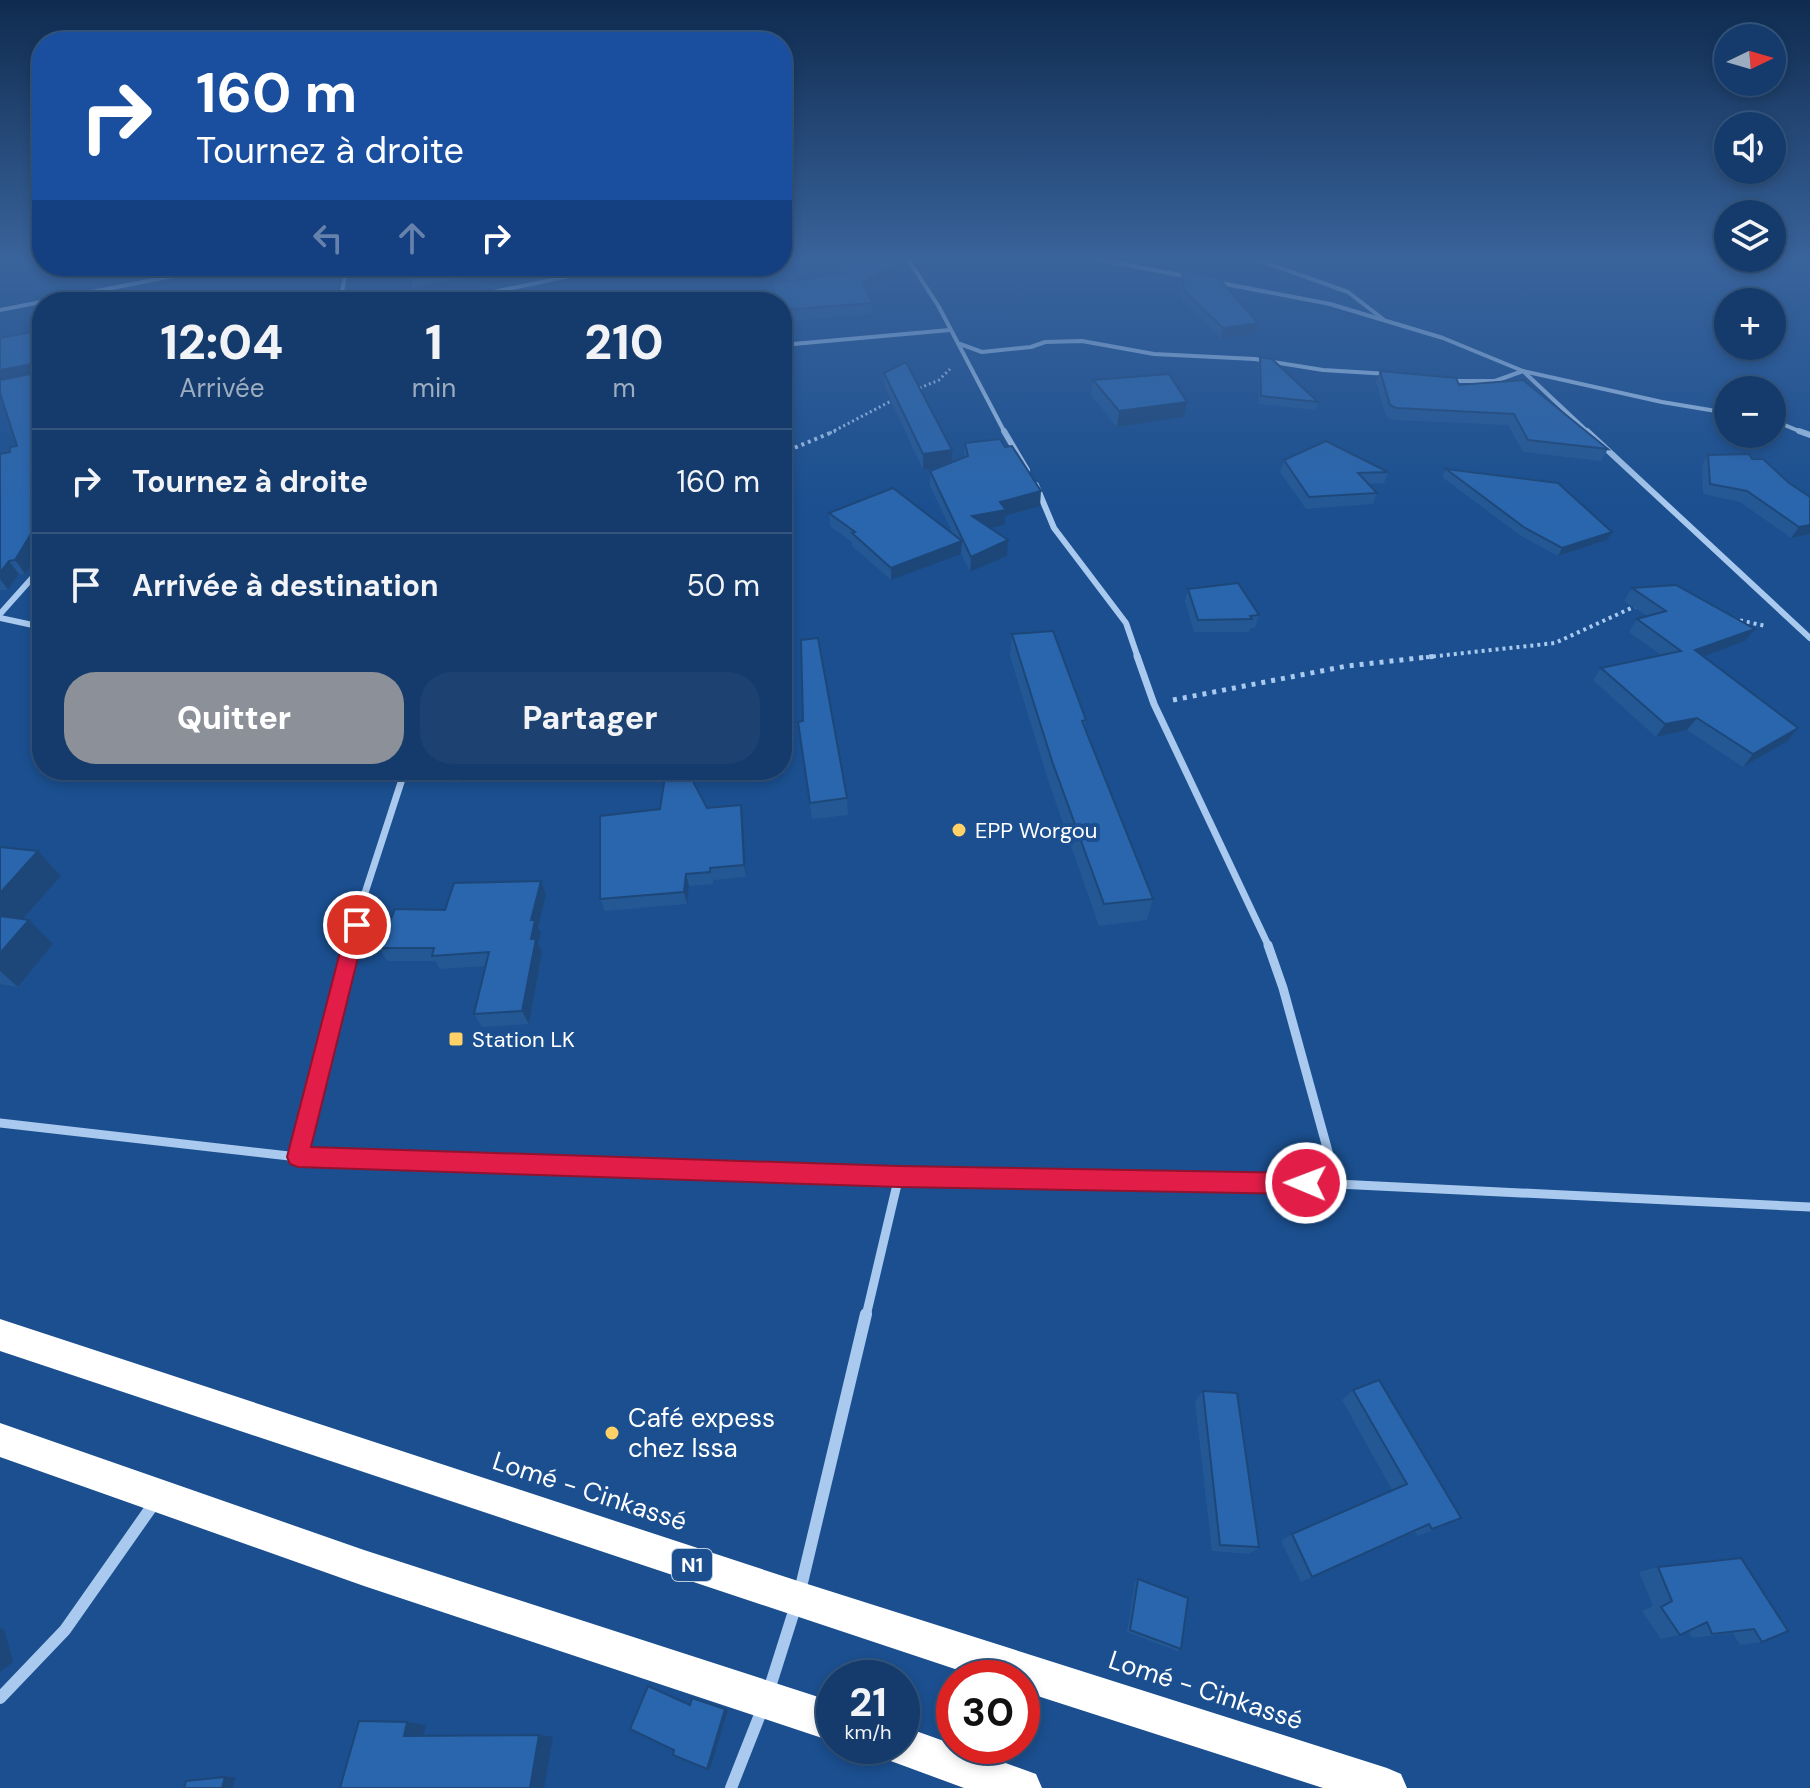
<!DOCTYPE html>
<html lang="fr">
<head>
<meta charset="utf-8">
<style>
	:root { --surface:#143b6b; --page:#1d4271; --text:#f1f3f6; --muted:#9dadc1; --line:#33557e; --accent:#8c9099 }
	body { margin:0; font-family:"DM Sans",sans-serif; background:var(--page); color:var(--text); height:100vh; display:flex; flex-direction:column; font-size:30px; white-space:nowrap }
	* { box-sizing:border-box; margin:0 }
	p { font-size:26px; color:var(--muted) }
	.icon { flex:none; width:44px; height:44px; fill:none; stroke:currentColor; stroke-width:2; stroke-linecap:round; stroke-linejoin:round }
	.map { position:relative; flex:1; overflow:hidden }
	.drawer { position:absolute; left:32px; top:292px; width:760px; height:488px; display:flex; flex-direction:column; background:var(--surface); border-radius:32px; box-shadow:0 4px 12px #0003,0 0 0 2px var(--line) }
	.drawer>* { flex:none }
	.top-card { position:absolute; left:32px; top:32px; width:760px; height:244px; border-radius:32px; box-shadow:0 4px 12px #0003,0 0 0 2px var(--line); background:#1a4fa0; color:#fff; overflow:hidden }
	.needle { width:52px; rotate:85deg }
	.buttons { position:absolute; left:1714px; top:24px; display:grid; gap:16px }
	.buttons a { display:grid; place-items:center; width:72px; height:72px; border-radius:50%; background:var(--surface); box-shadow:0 4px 12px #0003,0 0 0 2px var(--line); font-size:40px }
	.speed { position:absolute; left:816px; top:1660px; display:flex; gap:16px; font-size:40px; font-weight:700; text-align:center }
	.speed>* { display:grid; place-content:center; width:104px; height:104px; border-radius:50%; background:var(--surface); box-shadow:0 4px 12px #0003,0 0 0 2px var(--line); line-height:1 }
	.speed small { font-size:20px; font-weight:400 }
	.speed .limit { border:12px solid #d22; background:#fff; color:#111 }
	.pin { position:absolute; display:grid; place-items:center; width:68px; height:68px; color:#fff; margin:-34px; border:4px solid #fff; border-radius:50%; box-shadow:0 2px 8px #0007 }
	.me { position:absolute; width:88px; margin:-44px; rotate:271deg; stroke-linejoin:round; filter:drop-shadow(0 0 6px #0008) }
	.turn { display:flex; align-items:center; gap:28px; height:168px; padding:0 32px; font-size:36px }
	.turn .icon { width:104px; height:104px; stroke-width:2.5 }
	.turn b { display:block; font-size:56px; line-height:68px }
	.lanes { display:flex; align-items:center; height:76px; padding:0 32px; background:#0003; justify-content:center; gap:40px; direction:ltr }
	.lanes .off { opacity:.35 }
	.eta { display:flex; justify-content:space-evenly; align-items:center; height:136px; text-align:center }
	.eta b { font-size:48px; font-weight:800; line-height:56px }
	.primary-button { display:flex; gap:16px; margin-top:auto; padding:16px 32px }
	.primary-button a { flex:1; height:92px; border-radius:32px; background:var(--accent); color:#fff; font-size:32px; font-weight:800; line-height:92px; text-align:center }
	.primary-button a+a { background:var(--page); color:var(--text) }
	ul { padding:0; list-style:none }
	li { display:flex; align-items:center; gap:24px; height:104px; padding:0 32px; border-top:2px solid var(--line) }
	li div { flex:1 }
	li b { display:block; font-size:30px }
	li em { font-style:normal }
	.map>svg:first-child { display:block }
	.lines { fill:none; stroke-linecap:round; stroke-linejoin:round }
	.path-far2 { stroke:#a9c9ee; stroke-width:3; stroke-dasharray:2 3; stroke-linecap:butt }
	.path-far1 { stroke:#a9c9ee; stroke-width:4; stroke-dasharray:3 4; stroke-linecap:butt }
	.path { stroke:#a9c9ee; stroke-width:5; stroke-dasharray:4 6; stroke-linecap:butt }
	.street-far4 { stroke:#a9c9ee; stroke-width:4 }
	.street-far3 { stroke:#a9c9ee; stroke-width:6 }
	.street-far2 { stroke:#a9c9ee; stroke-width:7 }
	.street-far1 { stroke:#a9c9ee; stroke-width:9 }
	.street { stroke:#a9c9ee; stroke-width:12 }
	.highway { fill:#fff; fill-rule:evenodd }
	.wall { fill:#245895 }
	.shaded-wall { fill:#1d4779 }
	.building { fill:#2a66ad; stroke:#1d4779; stroke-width:2 }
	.route { fill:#e11d48; stroke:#92132f; stroke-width:2 }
	.poi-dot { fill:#ffd166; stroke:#1b4f8f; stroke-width:3 }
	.labels { text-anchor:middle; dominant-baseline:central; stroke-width:8; stroke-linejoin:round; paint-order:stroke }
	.shield { fill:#1b4f8f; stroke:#bbcadd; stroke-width:2 }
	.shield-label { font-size:20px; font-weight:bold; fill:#fff }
	.poi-label { font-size:22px; fill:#fff; stroke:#1b4f8f; text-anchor:start }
	.near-poi-label { font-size:26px; fill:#fff; stroke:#1b4f8f; text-anchor:start }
	.near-street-label { font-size:26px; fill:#fff; stroke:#1b4f8f }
</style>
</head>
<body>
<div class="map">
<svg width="1810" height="1788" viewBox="0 0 1810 1788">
	<rect width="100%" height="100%" fill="#1b4f8f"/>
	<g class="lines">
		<!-- path-far2 -->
		<g class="path-far2">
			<path d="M 588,302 L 592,291"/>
			<path d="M 915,390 L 939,380 L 950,369"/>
			<path d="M 830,433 L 895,399"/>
		</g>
		<!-- path-far1 -->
		<g class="path-far1">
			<path d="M 782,453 L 835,431"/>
			<path d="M 1733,619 L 1766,626"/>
			<path d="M 1419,658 L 1555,643 L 1638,605"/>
		</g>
		<!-- path -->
		<path class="path" d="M 1173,700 L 1347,666 L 1437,656"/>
		<!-- street-far4 -->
		<g class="street-far4">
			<path d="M 906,256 L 939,307 L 1005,433"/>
			<path d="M 1081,256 L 1190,277"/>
			<path d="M 1247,256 L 1348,292 L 1383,319"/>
			<path d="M 1215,282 L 1330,304 L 1443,338 L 1523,371 L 1662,402 L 1728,413"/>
			<path d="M 340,302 L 347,266"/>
			<path d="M 446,302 L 617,266"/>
			<path d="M 0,310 L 224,266"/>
			<path d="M 960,344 L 982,352 L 1031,347 L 1045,342 L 1082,341 L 1154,354 L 1255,359 L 1323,370 L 1389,374"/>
			<path d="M 782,345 L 950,330"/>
			<path d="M 1450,381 L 1495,381 L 1523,371 L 1589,433"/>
			<path d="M 1772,420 L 1804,433"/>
		</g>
		<!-- street-far3 -->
		<g class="street-far3">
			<path d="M 1004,431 L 1027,470"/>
			<path d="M 1587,431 L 1810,638"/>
			<path d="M 1799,431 L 1810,435"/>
			<path d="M 1036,485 L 1054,528 L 1126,623 L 1138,658"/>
			<path d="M 0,614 L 42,567"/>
			<path d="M 0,618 L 42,627"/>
		</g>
		<!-- street-far2 -->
		<g class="street-far2">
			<path d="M 1137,656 L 1154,704 L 1269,947"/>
			<path d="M 351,947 L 364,896 L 405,770"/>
		</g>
		<!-- street-far1 -->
		<g class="street-far1">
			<path d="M 1268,945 L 1283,988 L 1337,1184"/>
			<path d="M 0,1123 L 298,1157 L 899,1176 L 1337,1184 L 1810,1207"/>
			<path d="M 298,1157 L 352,945"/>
			<path d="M 866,1316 L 899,1176"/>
		</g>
		<!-- street -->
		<g class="street">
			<path d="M 800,1591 L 866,1314"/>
			<path d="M 769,1690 L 795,1608"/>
			<path d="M 0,1698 L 65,1630 L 155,1502"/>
			<path d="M 731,1788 L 763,1707"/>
		</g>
		<!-- highway -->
		<g class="highway">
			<path d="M 0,1319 L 798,1581 L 1387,1768 L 1401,1774 L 1407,1788 L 1323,1788 L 1022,1691 L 1022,1678 L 982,1678 L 0,1351 Z"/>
			<path d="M 0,1423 L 364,1550 L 834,1702 L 834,1742 L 364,1586 L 0,1457 Z"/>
			<path d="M 902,1726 L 1036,1774 L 1042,1788 L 964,1788 L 888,1760 L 882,1746 L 902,1746 Z"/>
		</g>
	</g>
	<!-- wall -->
	<g class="wall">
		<path d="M 829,256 L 886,256 L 893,276 L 867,291 L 872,303 L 872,314 L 782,322 L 782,302 L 775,302 L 773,295 L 772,284 L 841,273 Z"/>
		<path d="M 1146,256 L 1196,256 L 1200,260 L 1198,267 Z"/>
		<path d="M 753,266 L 767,266 L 769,279 Z"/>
		<path d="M 1182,270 L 1255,333 L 1221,339 L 1182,301 L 1180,280 Z"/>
		<path d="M 42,330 L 42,544 L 25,574 L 19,574 L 8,590 L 0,590 L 0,454 L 10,452 L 17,446 L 0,393 Z"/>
		<path d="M 1260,357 L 1318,402 L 1316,410 L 1259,404 L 1258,365 Z"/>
		<path d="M 1380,371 L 1459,385 L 1608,449 L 1601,461 L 1523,452 L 1508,425 L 1392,420 L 1386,416 L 1376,382 Z"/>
		<path d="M 884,373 L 952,462 L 964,457 L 965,443 L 1040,506 L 1005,516 L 1005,525 L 990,528 L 1007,556 L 970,572 L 961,553 L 891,580 L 852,546 L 852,542 L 830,526 L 829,513 L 953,534 L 930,486 L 930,471 L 936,468 L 923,470 L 885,388 Z"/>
		<path d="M 1093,380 L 1187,402 L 1184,417 L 1117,427 L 1091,395 Z"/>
		<path d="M 1708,455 L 1752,459 L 1810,497 L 1810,534 L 1791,538 L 1740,502 L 1703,494 L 1702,465 Z"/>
		<path d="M 1284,460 L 1388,472 L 1384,483 L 1368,484 L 1377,493 L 1373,504 L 1306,509 L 1280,472 Z"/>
		<path d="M 1446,469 L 1607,540 L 1558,556 L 1521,536 L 1442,477 Z"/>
		<path d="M 1632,588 L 1745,641 L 1703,657 L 1788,741 L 1743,767 L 1687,730 L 1656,737 L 1593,680 L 1601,668 L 1661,655 L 1629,632 L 1637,619 L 1648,616 L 1624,601 Z"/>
		<path d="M 1188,589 L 1259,615 L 1255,628 L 1250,628 L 1249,632 L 1194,632 L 1185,601 Z"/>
		<path d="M 1012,634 L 1086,720 L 1085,727 L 1153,899 L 1147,920 L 1099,926 L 1049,783 L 1010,656 Z"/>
		<path d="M 798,722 L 847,798 L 848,815 L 812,819 Z"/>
		<path d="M 449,770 L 527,770 L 527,775 L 454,783 Z"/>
		<path d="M 707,808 L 743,818 L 746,877 L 713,880 L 713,884 L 689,886 L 687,904 L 605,911 L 600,899 Z"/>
		<path d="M 0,847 L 38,851 L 61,876 L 23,919 L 29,920 L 53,944 L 18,987 L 0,984 Z"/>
		<path d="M 541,881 L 546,895 L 538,928 L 541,933 L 538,944 L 542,952 L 529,1024 L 482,1027 L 474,1014 L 485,966 L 440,969 L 435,961 L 387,961 L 379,948 L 445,910 Z"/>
		<path d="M 1353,1390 L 1446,1525 L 1418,1536 L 1415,1532 L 1301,1582 L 1281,1541 L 1292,1534 L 1392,1490 L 1342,1400 Z"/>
		<path d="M 1203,1391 L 1259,1547 L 1249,1554 L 1212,1551 L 1195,1401 Z"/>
		<path d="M 1741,1558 L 1762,1642 L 1740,1645 L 1733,1633 L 1692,1638 L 1689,1631 L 1680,1635 L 1661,1639 L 1642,1611 L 1653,1606 L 1639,1572 L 1658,1567 Z"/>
		<path d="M 1138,1579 L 1181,1649 L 1177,1651 L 1127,1632 L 1135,1582 Z"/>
	</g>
	<!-- shaded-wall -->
	<g class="shaded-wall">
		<path d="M 893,264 L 893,276 L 863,293 L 863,282 Z"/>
		<path d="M 529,266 L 587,266 L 587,267 L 414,301 L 410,289 Z"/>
		<path d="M 1258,323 L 1255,333 L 1221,339 L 1223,328 Z"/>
		<path d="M 33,364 L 41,376 L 0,380 L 0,370 Z"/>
		<path d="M 1187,402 L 1184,417 L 1117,427 L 1119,411 Z"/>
		<path d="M 952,450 L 952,466 L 923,470 L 923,454 Z"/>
		<path d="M 1041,491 L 1040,506 L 1005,516 L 1005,525 L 971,532 L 972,516 L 1000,502 Z"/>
		<path d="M 42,516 L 42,544 L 25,574 L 15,560 Z"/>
		<path d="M 1810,525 L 1810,534 L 1791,538 L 1799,527 Z"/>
		<path d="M 1612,532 L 1607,540 L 1558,556 L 1562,548 Z"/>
		<path d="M 1008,540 L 1007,556 L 970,572 L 971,557 Z"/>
		<path d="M 962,541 L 961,554 L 891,580 L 891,568 Z"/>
		<path d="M 9,561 L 19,574 L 8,590 L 0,579 L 0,573 Z"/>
		<path d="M 1755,629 L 1745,641 L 1686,663 L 1695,650 Z"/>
		<path d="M 1697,718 L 1687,730 L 1656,737 L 1665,724 Z"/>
		<path d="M 1798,728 L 1788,741 L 1743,767 L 1753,754 Z"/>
		<path d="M 741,805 L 743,818 L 746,877 L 744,865 Z"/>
		<path d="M 38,851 L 61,876 L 6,938 L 0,932 L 0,893 Z"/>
		<path d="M 686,874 L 689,886 L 687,904 L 684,892 Z"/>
		<path d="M 541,881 L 546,895 L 538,928 L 541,933 L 538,944 L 542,952 L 529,1024 L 522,1011 L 531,939 L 531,920 Z"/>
		<path d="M 29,920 L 53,944 L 18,987 L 0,971 L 0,953 Z"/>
		<path d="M 0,1628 L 4,1629 L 13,1662 L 0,1672 Z"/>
		<path d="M 725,1709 L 728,1710 L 710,1769 L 707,1769 Z"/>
		<path d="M 407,1722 L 426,1725 L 423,1737 L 404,1736 Z"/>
		<path d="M 539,1735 L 553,1737 L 544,1788 L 530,1788 Z"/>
		<path d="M 225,1777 L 235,1777 L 233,1788 L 222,1788 Z"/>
	</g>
	<!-- building -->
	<g class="building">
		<path d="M 837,256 L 886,256 L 893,264 L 863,282 L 872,303 L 782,310 L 782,302 L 778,302 L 772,284 L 848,272 Z"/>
		<path d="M 1179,256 L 1196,256 L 1200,260 Z"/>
		<path d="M 413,266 L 529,266 L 410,289 Z"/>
		<path d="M 1182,270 L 1218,277 L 1258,323 L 1223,328 L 1184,291 Z"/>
		<path d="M 42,330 L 42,516 L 15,560 L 9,561 L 0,573 L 0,454 L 10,452 L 10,447 L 17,446 L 0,393 L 0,380 L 35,373 L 39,367 L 33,364 L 0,370 L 0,338 Z"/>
		<path d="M 1260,357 L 1272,359 L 1318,402 L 1261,396 Z"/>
		<path d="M 906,362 L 952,450 L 923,454 L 884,373 Z"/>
		<path d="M 1380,371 L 1456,378 L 1459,385 L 1523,380 L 1608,449 L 1528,440 L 1514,414 L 1396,408 L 1390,405 Z"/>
		<path d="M 1169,374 L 1187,402 L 1119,411 L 1093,380 Z"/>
		<path d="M 1000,439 L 1005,447 L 1012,446 L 1041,491 L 1000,502 L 1006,510 L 972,516 L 1008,540 L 971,557 L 930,471 L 968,456 L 965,443 Z"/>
		<path d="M 1326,441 L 1388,472 L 1358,473 L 1377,493 L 1309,497 L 1284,460 Z"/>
		<path d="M 1749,454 L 1752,459 L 1763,459 L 1789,483 L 1810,497 L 1810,525 L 1799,527 L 1747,491 L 1710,484 L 1708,455 Z"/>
		<path d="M 1446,469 L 1558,483 L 1612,532 L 1562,548 L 1525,528 Z"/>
		<path d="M 893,488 L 962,541 L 891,568 L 852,533 L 855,532 L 829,513 Z"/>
		<path d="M 1238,583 L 1259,615 L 1250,616 L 1252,619 L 1198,620 L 1188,589 Z"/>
		<path d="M 1676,585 L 1755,629 L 1695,650 L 1798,728 L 1753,754 L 1697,718 L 1665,724 L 1601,668 L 1681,651 L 1637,619 L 1666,611 L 1632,588 Z"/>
		<path d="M 1053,631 L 1086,720 L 1082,721 L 1153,899 L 1104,904 L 1052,761 L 1012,634 Z"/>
		<path d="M 818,638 L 847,798 L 810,803 L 798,722 L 803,721 L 801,640 Z"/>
		<path d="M 666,770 L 687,770 L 707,808 L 741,805 L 744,865 L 710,868 L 710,872 L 686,874 L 684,892 L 600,899 L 600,816 L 660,809 Z"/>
		<path d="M 0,847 L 38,851 L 0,893 Z"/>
		<path d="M 541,881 L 531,920 L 535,920 L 531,939 L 536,939 L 522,1011 L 474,1014 L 489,952 L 432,956 L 434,948 L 379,948 L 395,909 L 445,910 L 454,883 Z"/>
		<path d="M 0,916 L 29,920 L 0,953 Z"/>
		<path d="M 1379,1380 L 1461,1518 L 1432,1529 L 1429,1524 L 1312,1577 L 1292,1534 L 1407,1484 L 1353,1390 Z"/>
		<path d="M 1203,1391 L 1237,1393 L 1259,1547 L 1220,1545 Z"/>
		<path d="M 1741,1558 L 1788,1631 L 1762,1642 L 1754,1629 L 1712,1634 L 1707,1622 L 1680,1635 L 1661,1607 L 1672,1601 L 1658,1567 Z"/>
		<path d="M 1138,1579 L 1188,1598 L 1181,1649 L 1130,1630 Z"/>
		<path d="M 648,1686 L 690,1705 L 692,1698 L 725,1709 L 707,1769 L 673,1755 L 674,1750 L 630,1729 Z"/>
		<path d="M 359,1721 L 407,1722 L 404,1736 L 539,1735 L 530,1788 L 340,1788 Z"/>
		<path d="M 225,1777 L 222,1788 L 184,1788 L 186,1781 Z"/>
	</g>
	<!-- sky -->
	<linearGradient id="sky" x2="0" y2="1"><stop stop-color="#0f2b4f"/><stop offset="0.51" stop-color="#39639b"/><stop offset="1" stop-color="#39639b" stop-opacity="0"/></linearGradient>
	<rect width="1810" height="506" fill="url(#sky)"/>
	<!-- route -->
	<path class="route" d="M 357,918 L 366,925 L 311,1147 L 899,1166 L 1306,1173 L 1314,1176 L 1318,1183 L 1314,1191 L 1306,1194 L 899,1187 L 298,1167 L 290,1164 L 287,1157 L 347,925 Z"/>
	<!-- markers -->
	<g class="poi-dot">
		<circle cx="959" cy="830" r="8"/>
		<rect x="448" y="1031" width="16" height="16" rx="4"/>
		<circle cx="612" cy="1433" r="8"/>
	</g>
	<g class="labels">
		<!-- shield labels -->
		<rect class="shield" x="672" y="1549" width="40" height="32" rx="6"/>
		<g class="shield-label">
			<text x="692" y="1565">N1</text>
		</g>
		<!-- poi labels -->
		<g class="poi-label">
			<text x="975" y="830">EPP Worgou</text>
			<text x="472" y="1039">Station LK</text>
		</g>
		<!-- near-poi labels -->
		<g class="near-poi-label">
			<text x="628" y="1418">Café expess<tspan x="628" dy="30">chez Issa</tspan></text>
		</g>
		<!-- near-street labels -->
		<g class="near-street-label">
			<text transform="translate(590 1491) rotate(18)">Lomé - Cinkassé</text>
			<text transform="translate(1206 1690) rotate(18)">Lomé - Cinkassé</text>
		</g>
	</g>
</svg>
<div class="buttons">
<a><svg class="needle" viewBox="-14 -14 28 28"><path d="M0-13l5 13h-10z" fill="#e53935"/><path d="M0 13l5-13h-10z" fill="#9dadc1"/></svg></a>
<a><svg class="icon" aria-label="sound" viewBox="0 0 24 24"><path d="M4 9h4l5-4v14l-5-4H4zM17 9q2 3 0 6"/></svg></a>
<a><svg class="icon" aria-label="layers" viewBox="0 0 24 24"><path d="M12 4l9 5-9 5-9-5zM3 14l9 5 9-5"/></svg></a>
<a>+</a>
<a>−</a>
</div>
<div class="speed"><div>21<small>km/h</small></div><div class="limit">30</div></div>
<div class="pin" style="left:357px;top:925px;background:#d93025"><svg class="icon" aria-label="arrive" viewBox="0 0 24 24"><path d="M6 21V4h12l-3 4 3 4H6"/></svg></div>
<svg class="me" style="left:1306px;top:1183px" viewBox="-20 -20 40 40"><circle r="17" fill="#e11d48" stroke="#fff" stroke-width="3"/><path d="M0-11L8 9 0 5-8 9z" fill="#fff"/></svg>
<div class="top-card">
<div class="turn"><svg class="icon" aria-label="right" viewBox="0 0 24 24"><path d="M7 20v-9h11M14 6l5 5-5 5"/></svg><div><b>160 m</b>Tournez à droite</div></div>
<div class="lanes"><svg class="icon off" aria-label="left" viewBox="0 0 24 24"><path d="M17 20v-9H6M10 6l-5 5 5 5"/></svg><svg class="icon off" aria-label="ahead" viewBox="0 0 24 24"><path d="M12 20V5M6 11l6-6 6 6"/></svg><svg class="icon" aria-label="right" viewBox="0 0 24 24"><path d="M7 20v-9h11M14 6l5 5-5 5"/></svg></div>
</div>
<section class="drawer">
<div class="eta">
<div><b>12:04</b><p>Arrivée</p></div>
<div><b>1</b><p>min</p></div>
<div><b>210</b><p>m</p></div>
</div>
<ul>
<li><svg class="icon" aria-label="right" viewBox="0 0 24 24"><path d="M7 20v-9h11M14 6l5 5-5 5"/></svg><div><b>Tournez à droite</b></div><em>160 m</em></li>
<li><svg class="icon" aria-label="arrive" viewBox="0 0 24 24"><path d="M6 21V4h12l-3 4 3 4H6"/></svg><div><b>Arrivée à destination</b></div><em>50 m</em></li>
</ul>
<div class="primary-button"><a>Quitter</a><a>Partager</a></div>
</section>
</div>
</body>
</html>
